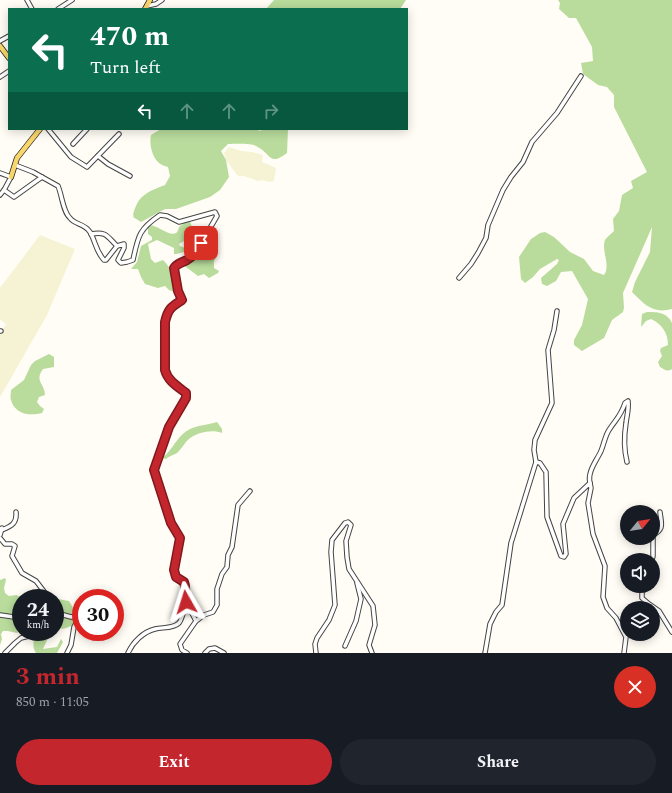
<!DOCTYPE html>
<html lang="en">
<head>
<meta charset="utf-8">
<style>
	:root { --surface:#171b24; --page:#20242c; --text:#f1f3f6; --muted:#9ea1a6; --accent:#c4262e }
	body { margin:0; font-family:Spectral,serif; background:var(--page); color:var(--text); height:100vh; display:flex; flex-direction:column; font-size:15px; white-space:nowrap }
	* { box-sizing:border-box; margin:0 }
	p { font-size:13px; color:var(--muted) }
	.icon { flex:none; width:22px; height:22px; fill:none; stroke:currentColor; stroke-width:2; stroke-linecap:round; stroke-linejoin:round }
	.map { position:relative; height:653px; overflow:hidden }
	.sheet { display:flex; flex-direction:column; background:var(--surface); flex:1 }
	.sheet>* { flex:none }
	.hud { position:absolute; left:8px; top:8px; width:400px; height:122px; border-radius:0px; box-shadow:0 2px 10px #0003; background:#0b6e4f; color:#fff; overflow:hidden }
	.needle { width:26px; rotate:60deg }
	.fabs { position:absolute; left:620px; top:505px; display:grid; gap:8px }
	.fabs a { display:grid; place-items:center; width:40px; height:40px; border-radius:50%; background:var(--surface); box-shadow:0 2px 10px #0003; font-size:20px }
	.speed { position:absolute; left:12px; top:589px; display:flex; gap:8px; font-size:20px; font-weight:700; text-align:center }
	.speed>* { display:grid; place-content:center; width:52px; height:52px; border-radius:50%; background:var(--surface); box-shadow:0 2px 10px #0003; line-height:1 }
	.speed small { font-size:10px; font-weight:400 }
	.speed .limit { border:6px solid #d22; background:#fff; color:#111 }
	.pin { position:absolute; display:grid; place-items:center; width:34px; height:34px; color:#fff; margin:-17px; border-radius:8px; box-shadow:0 2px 6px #0006 }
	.me { position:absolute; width:44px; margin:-22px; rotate:354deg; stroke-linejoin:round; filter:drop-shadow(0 0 3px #0008) }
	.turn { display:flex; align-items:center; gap:14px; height:84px; padding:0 16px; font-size:18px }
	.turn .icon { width:52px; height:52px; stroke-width:2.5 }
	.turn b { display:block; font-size:28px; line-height:34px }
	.lanes { display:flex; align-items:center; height:38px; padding:0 16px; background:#0003; justify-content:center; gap:20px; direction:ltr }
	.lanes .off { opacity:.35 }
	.round { display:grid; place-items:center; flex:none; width:42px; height:42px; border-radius:21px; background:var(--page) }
	.head { display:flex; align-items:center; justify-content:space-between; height:68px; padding:0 16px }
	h1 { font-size:24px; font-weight:700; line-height:30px; color:var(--accent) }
	.button { display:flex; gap:8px; margin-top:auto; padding:8px 16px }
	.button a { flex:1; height:46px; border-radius:24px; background:var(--accent); color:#fff; font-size:16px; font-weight:700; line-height:46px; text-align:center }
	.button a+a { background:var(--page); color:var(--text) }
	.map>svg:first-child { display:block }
	.farmland { fill:#f6f3d4 }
	.forest { fill:#b9dc9c }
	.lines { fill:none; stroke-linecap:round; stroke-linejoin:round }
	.minor-casing { stroke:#444; stroke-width:5.5 }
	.major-casing { stroke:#222; stroke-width:6 }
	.minor { stroke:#fff; stroke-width:3.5 }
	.major { stroke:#f9d66b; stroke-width:4.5 }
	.route-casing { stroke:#7f191e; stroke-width:10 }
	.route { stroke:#c4262e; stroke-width:7 }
</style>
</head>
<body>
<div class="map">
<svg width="672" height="653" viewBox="0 0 672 653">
	<rect width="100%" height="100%" fill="#fffdf5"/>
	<!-- farmland -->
	<g class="farmland">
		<path d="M 229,147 L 241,151 L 252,152 L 263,155 L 262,162 L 276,168 L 274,181 L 269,182 L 262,180 L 258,181 L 244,176 L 238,176 L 226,160 L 224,153 Z"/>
		<path d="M 40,235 L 75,249 L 47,315 L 0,397 L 0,334 L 6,324 L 0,319 L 0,288 Z"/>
	</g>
	<!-- forest -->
	<g class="forest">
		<path d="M 274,0 L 406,0 L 400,9 L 266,9 Z"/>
		<path d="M 558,0 L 672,0 L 672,309 C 653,314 645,305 632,292 L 635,282 L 650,252 L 652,227 L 623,293 L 624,308 L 623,312 L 612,320 L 604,338 L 582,351 L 574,345 L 574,340 L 582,325 L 588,299 L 572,271 L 561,272 L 556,281 L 547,286 L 542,284 L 541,278 L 557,264 L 559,260 L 557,259 L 540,269 L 533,277 L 525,283 L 521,279 L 519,257 L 531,239 L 540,233 L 545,232 L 554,237 L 570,252 L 584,259 L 593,271 L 604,275 C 611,265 601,251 605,240 C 607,237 611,234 614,231 L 613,219 L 619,211 L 622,195 L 633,188 L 631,181 L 647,172 L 614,107 L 614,95 L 607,87 L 598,85 L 583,74 L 581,63 L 593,61 L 592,47 L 576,18 L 569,18 L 559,9 L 560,3 Z"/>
		<path d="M 161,129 L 255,129 L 260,131 L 263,129 L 288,129 L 287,153 C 269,167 271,153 256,146 C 251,143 235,144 228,144 L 221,151 L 226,160 L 229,177 L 220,190 L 210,197 L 176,209 L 165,209 L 141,222 L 133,217 L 134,216 L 133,215 C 138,195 147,192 165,185 L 170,176 L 168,167 C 165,166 161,165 159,163 C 152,157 149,144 151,135 Z"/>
		<path d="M 187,222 L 190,222 C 193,227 194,235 192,240 L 184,241 L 179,244 L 180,246 L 188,249 C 185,252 178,254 174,254 L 174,248 L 157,240 L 148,244 L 151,259 L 155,263 L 163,260 C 172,269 174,276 175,289 L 174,292 L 169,290 L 165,286 L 158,288 L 145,284 L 141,277 L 138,269 L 131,269 L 137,262 L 141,246 L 152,240 L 152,237 L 148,234 L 148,227 L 150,225 C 157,225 170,237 176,233 C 178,232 178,229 179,227 C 181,225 184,223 187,222 Z"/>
		<path d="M 200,250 L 206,253 L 205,257 L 209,259 L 214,253 L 217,256 L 214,261 L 214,268 L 219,271 L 218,273 L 209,278 L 204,274 L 198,276 L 186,267 L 177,267 L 194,259 Z"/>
		<path d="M 647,312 C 657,312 667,312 672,323 L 672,369 C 667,372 665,370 660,367 L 658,362 L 662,356 L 660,351 L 661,348 L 668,345 C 668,333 662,324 651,319 L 646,321 L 641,327 L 642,314 Z"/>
		<path d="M 49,354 L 54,357 L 54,367 L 43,369 C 34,381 45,384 45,395 L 39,397 L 37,402 L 40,406 L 44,409 L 42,413 C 31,416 15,415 11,400 C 10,398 11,393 11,390 L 24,380 L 31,365 L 35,361 Z"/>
		<path d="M 217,422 L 222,429 L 222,433 C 213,429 197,432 189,439 C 185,442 183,447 179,451 C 176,455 170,455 166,459 L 162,458 C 173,450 177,435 190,429 C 198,425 208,425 217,422 Z"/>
		<path d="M 5,578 L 6,580 L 4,588 L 5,593 L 9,596 L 17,595 L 21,599 L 21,628 L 19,629 L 20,631 L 17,633 L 8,631 L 3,631 L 1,634 L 2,639 L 0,645 L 0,580 Z"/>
		<path d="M 58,599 L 69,601 L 81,621 C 74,624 69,628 62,629 L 55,624 L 55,605 L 57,604 Z"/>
		<path d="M 37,632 C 40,632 47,635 48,638 L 43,649 L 57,647 L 61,639 L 63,642 L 57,653 L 36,653 C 31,646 34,639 37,632 Z"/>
	</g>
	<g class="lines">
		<!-- minor casing -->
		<g class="minor-casing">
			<g id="minor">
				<path d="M 27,0 L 32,9"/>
				<path d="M 147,6 L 156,4 L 162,0"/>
				<path d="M 58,9 L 72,0"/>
				<path d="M 0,41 L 9,36"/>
				<path d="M 0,77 L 9,71"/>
				<path d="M 48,129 L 71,157 L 87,167 L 119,134"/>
				<path d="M 73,144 L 87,129"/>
				<path d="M 98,156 L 108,164 L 130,176"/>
				<path d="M 15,165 L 33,172 L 58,186 C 62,195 63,212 70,218 C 75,225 84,223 90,232 C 96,242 95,250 104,260 L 106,260 L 117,246 L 124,244 L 124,248 L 118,260 L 121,263 L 127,262 L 133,260 C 138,236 139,229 160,215 L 167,216 L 179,222 L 215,212 L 217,216 L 195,254 L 186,260 L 177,263 L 174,268 L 178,291 L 182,300 C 175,304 170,307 167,315 C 163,324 162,369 167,377 C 171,384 180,388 186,393 L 186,398 L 169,427 L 154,470 L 171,523 L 180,538 L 174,570 L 176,577 L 184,582 L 185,586 L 186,602 L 196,621 L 180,644 L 182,650 L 187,653"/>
				<path d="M 0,173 L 11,177 L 4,190 L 0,195"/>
				<path d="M 4,190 L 14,197 L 42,177"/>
				<path d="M 91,234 C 106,231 107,236 117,246"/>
				<path d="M 459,278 L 471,264 L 478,253 L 486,238 L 488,225 L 503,190 L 511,177 L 523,162 L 532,142 L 557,113 L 581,76"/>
				<path d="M 0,331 L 1,331"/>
				<path d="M 536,462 L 534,450 L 535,440 L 552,403 L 548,350 L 554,330 L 557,311"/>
				<path d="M 590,483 C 587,472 597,460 601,451 C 604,444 605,436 609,430 C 616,419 621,416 625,403 L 628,401 C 629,409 627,415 626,423 C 624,436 624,450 627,462"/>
				<path d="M 0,529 L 2,528 L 0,535"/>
				<path d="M 2,530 C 12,526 17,523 16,512"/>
				<path d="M 653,535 C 665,529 661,523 660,512"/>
				<path d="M 0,538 L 5,544 L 12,544 L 15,546 L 12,556 L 22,573 L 36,581 L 49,598"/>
				<path d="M 652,560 L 653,556 L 653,538"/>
				<path d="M 646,586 L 642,593 L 642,598 L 649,604 L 659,611 L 672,632"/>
				<path d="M 98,598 L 99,598"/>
				<path d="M 55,604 L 56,611 L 55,612"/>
				<path d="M 0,615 L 21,618"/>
				<path d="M 55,615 L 60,614 L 71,617 L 81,615"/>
				<path d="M 196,621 L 204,615 L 213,612 L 217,605 L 217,589 L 222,574 L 227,567 L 228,555 L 232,547 L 238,505 L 250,491"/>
				<path d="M 345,646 L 356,621 L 361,599 L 357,583"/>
				<path d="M 5,653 L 15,643 L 21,638 L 33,635 L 35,632"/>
				<path d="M 67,653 L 71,645 L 74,627 L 77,622 L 81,620"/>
				<path d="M 128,653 C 133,642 143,632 155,629 C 162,627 173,629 179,623 C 183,618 184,608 186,602"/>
				<path d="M 205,653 L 209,649 L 215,648 L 224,653"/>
				<path d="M 316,653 L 315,644 L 317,638 L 329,620 L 335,605 L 331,552 L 332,540 L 345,523 L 348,522 L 351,525 L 346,541 L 347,557 L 349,569 L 373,606 L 375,625 L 369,645 L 372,653"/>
				<path d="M 485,653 L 490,624 L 496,612 L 502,605 L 511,543 L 536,462 L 540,463 L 546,472 L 547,517 L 561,556 L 564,557 L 566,554 L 563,524 L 574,498 L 590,483 L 591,488 L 588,503 L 593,534 L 605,566 L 603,597 L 607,608 L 616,618 L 626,637 L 624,653"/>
			</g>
		</g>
		<!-- major casing -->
		<g class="major-casing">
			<g id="major">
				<path d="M 145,9 L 150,0"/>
				<path d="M 0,46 L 9,58"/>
				<path d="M 11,177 L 17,158 L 40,129"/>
			</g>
		</g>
		<!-- minor -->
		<use href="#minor" class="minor"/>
		<!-- major -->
		<use href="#major" class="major"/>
	</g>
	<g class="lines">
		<!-- route casing -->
		<g class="route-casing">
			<path id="route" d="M 186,602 L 185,586 L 184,582 L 176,577 L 174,570 L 180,538 L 171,523 L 154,470 L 169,427 L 186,398 L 186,393 C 177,386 168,381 165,370 L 165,322 C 168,309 171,307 182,300 L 178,291 L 174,268 C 178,263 181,263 187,260 C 194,256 197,250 201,243"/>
		</g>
		<!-- route -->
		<use href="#route" class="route"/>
	</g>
</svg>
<div class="fabs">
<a><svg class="needle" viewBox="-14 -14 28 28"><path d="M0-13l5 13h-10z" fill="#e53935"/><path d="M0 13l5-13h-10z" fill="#9ea1a6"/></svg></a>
<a><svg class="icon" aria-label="sound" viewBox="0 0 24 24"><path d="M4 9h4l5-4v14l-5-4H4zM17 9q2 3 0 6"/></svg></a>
<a><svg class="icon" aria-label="layers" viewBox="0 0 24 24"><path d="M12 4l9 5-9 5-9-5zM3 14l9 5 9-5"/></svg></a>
</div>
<div class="speed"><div>24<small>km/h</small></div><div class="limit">30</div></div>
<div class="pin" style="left:201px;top:243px;background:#d93025"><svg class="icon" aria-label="arrive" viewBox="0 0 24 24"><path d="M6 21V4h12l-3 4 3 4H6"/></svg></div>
<svg class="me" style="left:186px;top:602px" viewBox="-20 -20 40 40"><path d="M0-17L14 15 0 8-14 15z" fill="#c4262e" stroke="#fff" stroke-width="4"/></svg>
<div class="hud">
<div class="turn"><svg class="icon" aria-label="left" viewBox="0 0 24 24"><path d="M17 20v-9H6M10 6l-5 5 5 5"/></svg><div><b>470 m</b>Turn left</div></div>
<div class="lanes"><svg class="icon" aria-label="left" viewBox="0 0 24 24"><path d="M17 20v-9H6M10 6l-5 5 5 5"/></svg><svg class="icon off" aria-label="ahead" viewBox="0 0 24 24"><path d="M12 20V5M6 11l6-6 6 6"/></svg><svg class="icon off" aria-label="ahead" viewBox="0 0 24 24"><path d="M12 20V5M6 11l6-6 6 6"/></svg><svg class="icon off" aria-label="right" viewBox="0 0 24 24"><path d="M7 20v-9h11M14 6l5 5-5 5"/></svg></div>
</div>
</div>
<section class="sheet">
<div class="head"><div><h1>3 min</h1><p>850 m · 11:05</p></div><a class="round" style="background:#d93025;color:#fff"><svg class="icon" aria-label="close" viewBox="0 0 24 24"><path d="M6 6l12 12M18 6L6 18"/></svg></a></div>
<div class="button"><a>Exit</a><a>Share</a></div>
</section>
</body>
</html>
